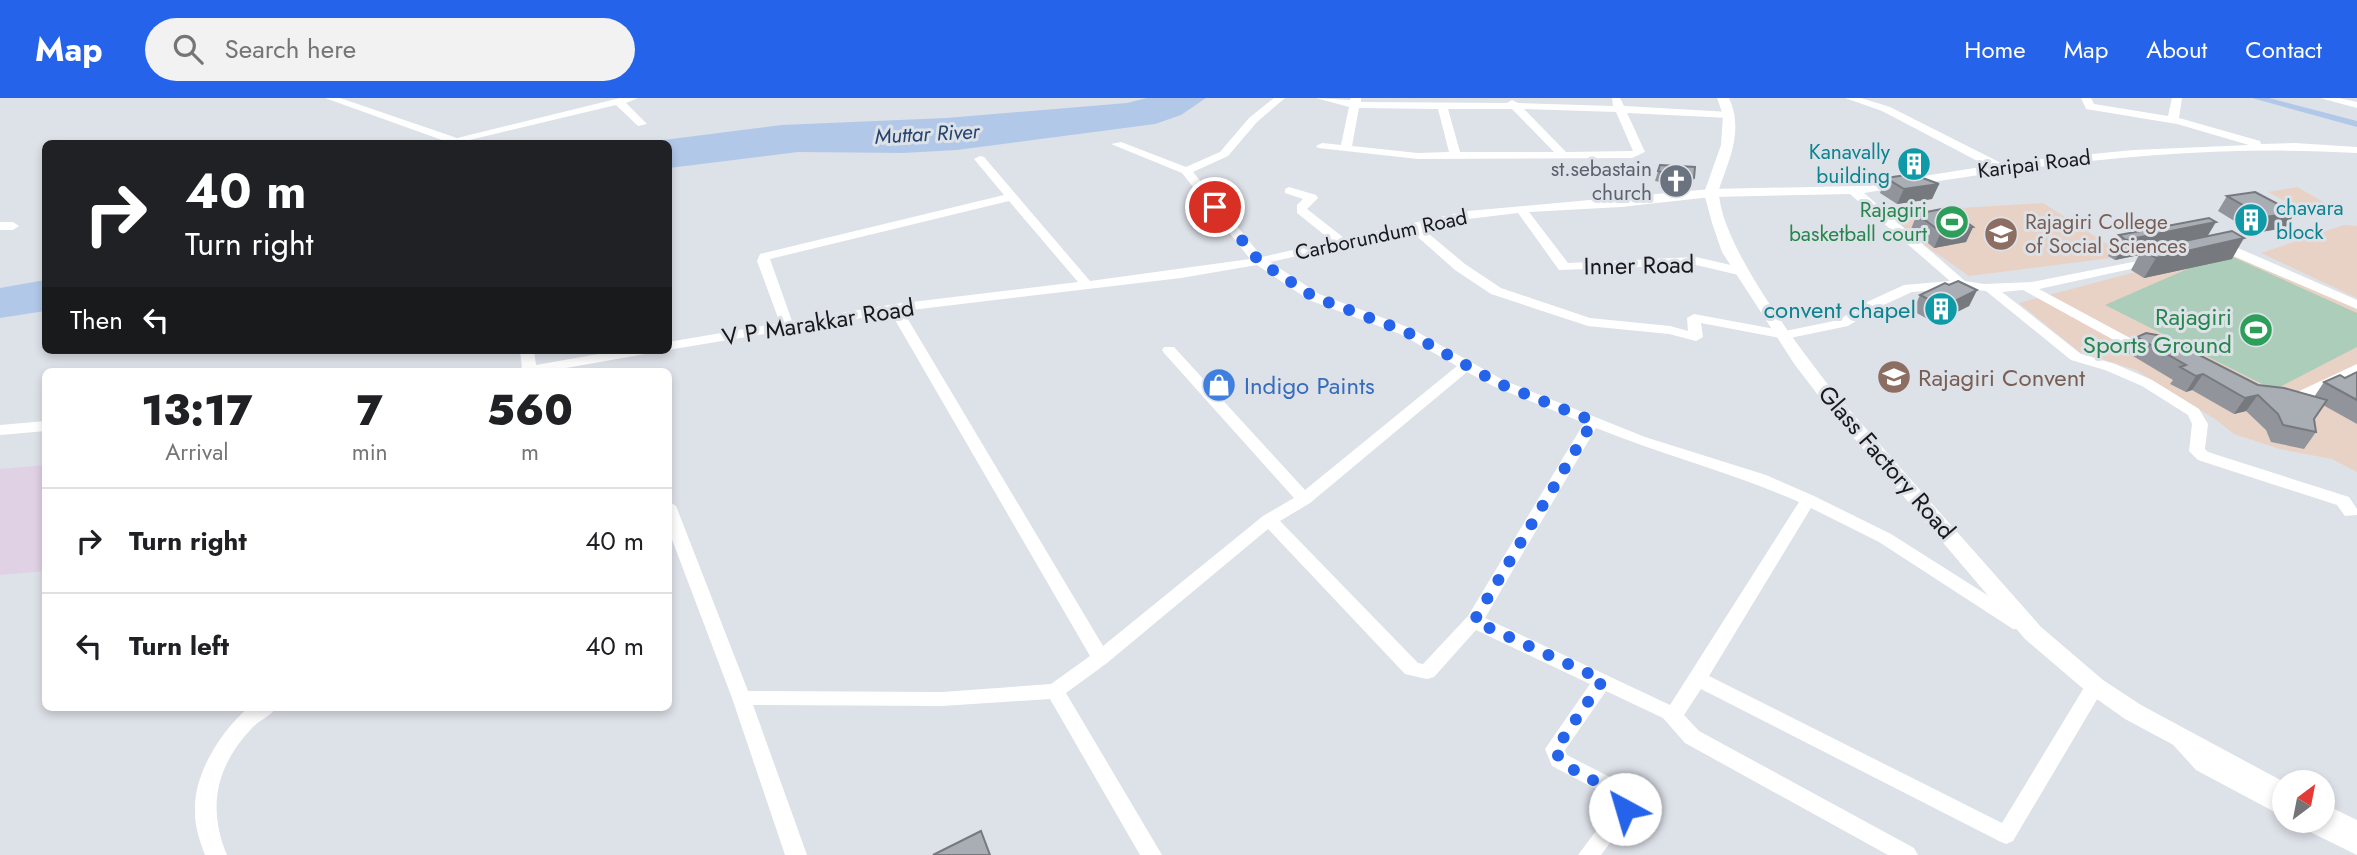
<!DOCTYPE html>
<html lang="en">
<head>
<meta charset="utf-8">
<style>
	:root { --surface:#fff; --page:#f2f2f2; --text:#202124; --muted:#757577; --line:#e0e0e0; --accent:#2563eb }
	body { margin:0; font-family:Jost,sans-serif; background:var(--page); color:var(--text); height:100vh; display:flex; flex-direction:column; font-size:26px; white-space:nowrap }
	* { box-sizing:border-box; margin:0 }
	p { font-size:23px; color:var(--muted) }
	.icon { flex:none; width:38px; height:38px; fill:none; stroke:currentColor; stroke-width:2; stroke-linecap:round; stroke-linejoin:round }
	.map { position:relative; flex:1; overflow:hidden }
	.sheet { position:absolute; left:42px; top:270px; width:630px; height:343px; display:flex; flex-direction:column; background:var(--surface); border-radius:10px; box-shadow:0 4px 10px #0003 }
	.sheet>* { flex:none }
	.hud { position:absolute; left:42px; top:42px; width:630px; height:214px; border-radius:10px; box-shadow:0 4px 10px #0003; background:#202124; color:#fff; overflow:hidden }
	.needle { width:46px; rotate:32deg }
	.fabs { position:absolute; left:2272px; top:672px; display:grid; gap:14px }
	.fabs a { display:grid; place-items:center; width:63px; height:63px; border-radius:50%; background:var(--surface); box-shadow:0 4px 10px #0003; font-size:35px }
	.pin { position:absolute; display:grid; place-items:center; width:60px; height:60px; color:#fff; margin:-30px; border:4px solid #fff; border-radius:50%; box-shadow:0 2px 7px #0007 }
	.me { position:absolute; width:77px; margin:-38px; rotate:321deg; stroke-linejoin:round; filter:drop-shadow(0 0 5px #0008) }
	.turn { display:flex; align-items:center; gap:24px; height:147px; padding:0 28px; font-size:32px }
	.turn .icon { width:91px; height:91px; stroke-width:2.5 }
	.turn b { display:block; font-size:49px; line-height:60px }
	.then { display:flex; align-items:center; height:66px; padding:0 28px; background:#0003; gap:14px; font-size:26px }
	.eta { display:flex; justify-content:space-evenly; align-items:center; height:119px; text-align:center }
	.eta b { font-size:42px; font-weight:800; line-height:49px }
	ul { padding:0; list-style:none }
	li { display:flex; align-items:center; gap:21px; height:105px; padding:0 28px; border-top:2px solid var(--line) }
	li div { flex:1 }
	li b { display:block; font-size:26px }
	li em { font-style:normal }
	header { display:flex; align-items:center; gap:42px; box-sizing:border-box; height:98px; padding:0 35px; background:var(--accent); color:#fff }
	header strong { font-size:33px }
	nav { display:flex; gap:38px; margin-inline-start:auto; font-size:24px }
	.search { width:490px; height:63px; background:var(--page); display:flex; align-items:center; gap:18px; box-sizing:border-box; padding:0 24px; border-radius:38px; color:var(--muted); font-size:26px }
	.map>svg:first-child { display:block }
	.industrial { fill:#e0d1e4 }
	.education { fill:#e8d2c5 }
	.green { fill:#accdb9 }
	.water { fill:#b2c8e9 }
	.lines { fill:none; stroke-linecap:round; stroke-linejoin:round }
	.canal { fill:#b2c8e9; fill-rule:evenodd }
	.minor { fill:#fff; fill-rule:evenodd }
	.major { fill:#fff; fill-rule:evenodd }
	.wall { fill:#91959b }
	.shaded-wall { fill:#76797e }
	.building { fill:#a9adb4; stroke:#76797e; stroke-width:2 }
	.route { stroke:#2563eb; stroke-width:12; stroke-dasharray:0 21.6 }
	.labels { text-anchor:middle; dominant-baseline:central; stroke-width:6; stroke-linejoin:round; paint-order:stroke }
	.far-water-label { font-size:21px; font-style:italic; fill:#26426d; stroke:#dde1e8 }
	.far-culture-label { font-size:21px; fill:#0d838f; stroke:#dde1e8; text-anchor:end }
	.far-street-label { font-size:21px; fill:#18191c; stroke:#dde1e8 }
	.far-worship-label { font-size:21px; fill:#5b616d; stroke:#dde1e8; text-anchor:end }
	.far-leisure-label { font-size:21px; fill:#27864d; stroke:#dde1e8; text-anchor:end }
	.far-education-label { font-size:21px; fill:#785e54; stroke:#dde1e8; text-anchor:start }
	.street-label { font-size:24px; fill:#18191c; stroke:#dde1e8 }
	.culture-label { font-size:24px; fill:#0d838f; stroke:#dde1e8; text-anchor:end }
	.leisure-label { font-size:24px; fill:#27864d; stroke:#dde1e8; text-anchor:end }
	.education-label { font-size:24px; fill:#785e54; stroke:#dde1e8; text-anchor:start }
	.shop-label { font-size:24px; fill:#366cbe; stroke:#dde1e8; text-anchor:start }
</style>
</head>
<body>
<header>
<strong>Map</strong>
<div class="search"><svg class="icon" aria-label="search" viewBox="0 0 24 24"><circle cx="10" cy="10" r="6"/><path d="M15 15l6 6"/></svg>Search here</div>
<nav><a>Home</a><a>Map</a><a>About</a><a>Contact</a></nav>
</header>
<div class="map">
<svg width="2357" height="757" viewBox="0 0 2357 757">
	<rect width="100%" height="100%" fill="#dde1e8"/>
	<!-- industrial -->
	<path class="industrial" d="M 45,367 L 45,473 L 0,477 L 0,371 Z"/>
	<!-- education -->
	<g class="education">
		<path d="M 2297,89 L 2336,111 L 2307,115 L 2268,94 Z"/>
		<path d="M 2043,105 L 2126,158 L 1969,178 L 1879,115 Z"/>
		<path d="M 2344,127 L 2357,128 L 2357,200 L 2261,155 Z"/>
		<path d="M 2222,151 L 2357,210 L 2357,374 L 2332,361 L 2280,351 L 2234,336 L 2215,321 L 2136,272 L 2079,254 L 2019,205 Z"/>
	</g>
	<!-- green -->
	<path class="green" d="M 2224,155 L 2357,215 L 2357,249 L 2274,292 L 2105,207 Z"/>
	<!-- water -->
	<g class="water">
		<path d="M 1147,0 L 1206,0 L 1181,17 L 1155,26 L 957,52 L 903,55 L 798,54 L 669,70 L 668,46 L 640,45 L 782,27 L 946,20 L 1127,5 Z"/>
		<path d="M 45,182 L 45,213 L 0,220 L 0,190 Z"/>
	</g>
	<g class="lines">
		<!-- canal -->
		<path class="canal" d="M 2252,0 L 2269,0 L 2357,23 L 2357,29 Z"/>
		<!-- minor -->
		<g class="minor">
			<path d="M 325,0 L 340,0 L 457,40 L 620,0 L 638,0 L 626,5 L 647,26 L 638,28 L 616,7 L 453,46 Z"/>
			<path d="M 1274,0 L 1285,0 L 1257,24 L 1228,58 L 1193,74 L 1262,159 L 1332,143 L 1297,115 L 1297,107 L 1303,101 L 1285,95 L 1285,91 L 1289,89 L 1316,97 L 1318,100 L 1307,111 L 1344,140 L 1468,113 L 1711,91 L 1861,88 L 1987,68 L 1882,13 L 1845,0 L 1861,0 L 1890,9 L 2001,65 L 2133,52 L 2249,47 L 2177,26 L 2086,11 L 2081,0 L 2091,0 L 2094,6 L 2168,18 L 2172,0 L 2182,0 L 2179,20 L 2260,43 L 2261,46 L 2295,45 L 2357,49 L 2357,55 C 2192,45 2026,68 1864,95 L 1965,183 L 1984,186 L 2032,184 L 2158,159 L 2158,165 L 2039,191 L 2130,240 L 2159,246 L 2161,249 L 2159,252 L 2154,253 L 2121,246 L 2023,192 L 2002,194 L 2081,256 L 2115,266 L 2152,282 L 2199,311 L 2208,326 L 2205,351 L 2208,354 L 2349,399 L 2357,411 L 2357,417 L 2345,418 L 2337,407 L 2198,362 L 2189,353 L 2192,326 L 2188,317 L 2142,288 L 2105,272 L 2071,262 L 1986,193 L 1961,190 L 1912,194 L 1877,210 L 1848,228 L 1785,241 L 1701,225 L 1703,239 L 1696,243 L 1669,236 L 1588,228 L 1491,196 L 1455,172 L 1411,133 L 1270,164 L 1319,196 L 1410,230 L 1503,282 L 1645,339 L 1766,377 L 1814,398 L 1891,436 L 2025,521 L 2028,526 L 2025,531 L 2013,531 L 1879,444 L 1811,410 L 1709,578 L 2002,725 L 2088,583 L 2095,581 L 2102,583 L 2104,588 L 2102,593 L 2013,743 L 2006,746 L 1999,743 L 1701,591 L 1684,617 L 1699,633 L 1914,750 L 1918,757 L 1888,757 L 1685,645 L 1663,620 L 1606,593 L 1565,652 L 1567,657 L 1629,689 L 1635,711 L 1601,757 L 1578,757 L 1614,709 L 1613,700 L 1552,668 L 1545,651 L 1590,586 L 1476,532 L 1434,579 L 1427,581 L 1405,576 L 1268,431 L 1107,565 L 1066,595 L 1162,757 L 1140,757 L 1050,601 L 942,608 L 753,607 L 807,757 L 785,757 L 732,600 L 668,431 L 668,403 L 676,408 L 748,593 L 942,594 L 1051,586 L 1090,558 L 891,215 L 668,252 L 668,244 L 780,225 L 757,163 L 760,156 L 1004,97 L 974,61 L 980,58 L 984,59 L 1090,183 L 1250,161 L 1182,75 L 1111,46 L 1121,44 L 1186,69 L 1220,54 L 1249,20 ZM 1850,96 L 1950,183 L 1904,187 L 1867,204 L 1839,222 L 1785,233 L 1694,216 L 1687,220 L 1688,233 L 1670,228 L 1590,220 L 1501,190 L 1465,166 L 1423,131 L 1468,121 L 1518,115 L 1559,172 L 1696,167 L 1743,178 L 1749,174 L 1748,171 L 1696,159 L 1568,165 L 1529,114 L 1621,109 L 1711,99 ZM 1009,103 L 1078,184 L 895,206 L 792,223 L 770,161 ZM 1257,167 L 1309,202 L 1400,236 L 1457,268 L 1305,392 L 1174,249 L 1164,249 L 1162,252 L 1164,255 L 1294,400 L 1263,418 L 1103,548 L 903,213 L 1181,180 ZM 1467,274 L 1493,288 L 1584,325 L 1468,518 L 1423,566 L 1418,565 L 1280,423 L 1310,405 ZM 1596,330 C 1663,357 1733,375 1799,404 L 1670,607 L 1485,520 Z"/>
			<path d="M 1316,0 L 1350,2 L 1351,0 L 1361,0 L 1361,4 L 1507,5 L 1512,2 L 1518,5 L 1613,8 L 1612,0 L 1620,0 L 1624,8 L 1730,14 L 1735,17 L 1730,20 L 1627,15 L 1645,54 L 1632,60 L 1418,61 L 1318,50 L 1316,48 L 1322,45 L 1341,47 L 1349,9 ZM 1359,10 L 1438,11 L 1449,54 L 1418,55 L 1352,48 ZM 1448,11 L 1512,11 L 1554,54 L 1460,54 ZM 1524,11 L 1616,14 L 1633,53 L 1566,54 Z"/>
			<path d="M 2320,0 L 2339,0 L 2357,4 L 2357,10 Z"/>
			<path d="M 0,124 L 13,124 L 19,128 L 13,132 L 0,132 Z"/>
			<path d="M 2222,143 L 2357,202 L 2357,211 L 2210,148 Z"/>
			<path d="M 520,252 L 534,252 L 536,267 L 621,252 L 652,252 L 645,256 L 549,273 L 517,273 L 522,269 Z"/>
			<path d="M 2357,266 L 2357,276 C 2341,284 2294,315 2280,302 Z"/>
			<path d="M 46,323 L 46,333 L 0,337 L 0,327 Z"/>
			<path d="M 249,609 L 276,609 C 272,618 259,622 252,630 C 216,668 207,709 227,757 L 205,757 C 199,741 194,726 195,709 C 195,673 223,631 249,609 Z"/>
			<path d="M 2176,631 L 2183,633 L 2210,660 L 2284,700 L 2284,719 L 2196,672 L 2166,639 L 2169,633 Z"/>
			<path d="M 2322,721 L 2357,739 L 2357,757 L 2300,729 L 2297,723 Z"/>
		</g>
		<!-- major -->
		<g class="major">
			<path d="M 1717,0 L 1729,0 C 1741,27 1734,50 1724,77 C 1722,83 1718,91 1719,97 C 1724,153 1802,253 1837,298 L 2041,529 L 2103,582 L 2141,607 L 2284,684 L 2284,706 L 2125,621 L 2087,594 L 2025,541 L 1825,306 L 1795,267 L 1722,154 L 1712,125 L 1704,95 L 1721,47 L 1723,17 Z"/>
			<path d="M 2322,705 L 2357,722 L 2357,745 L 2313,724 L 2322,723 Z"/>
		</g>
	</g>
	<!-- wall -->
	<g class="wall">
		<path d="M 1660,67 L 1694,80 L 1691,90 L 1679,89 L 1678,91 L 1662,93 L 1660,84 L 1655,83 Z"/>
		<path d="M 1886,80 L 1939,86 L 1932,101 L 1897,106 L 1880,95 Z"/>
		<path d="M 2227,98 L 2295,115 L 2285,130 L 2254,135 L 2218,113 Z"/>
		<path d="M 1917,116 L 1973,129 L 1966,144 L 1934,150 L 1911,131 Z"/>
		<path d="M 2119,137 L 2207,139 L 2232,161 L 2144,180 L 2131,172 L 2139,157 L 2115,162 L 2108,158 Z"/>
		<path d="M 1949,187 L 1977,192 L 1969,208 L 1935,225 L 1913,213 L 1920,197 Z"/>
		<path d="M 2137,239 L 2258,287 L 2314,299 L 2324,284 L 2345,280 L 2357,274 L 2357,326 L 2323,307 L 2314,321 L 2316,334 L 2304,351 L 2271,344 L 2266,332 L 2246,313 L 2234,316 L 2192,292 L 2186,294 L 2170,286 L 2173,282 L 2128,255 Z"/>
	</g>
	<!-- shaded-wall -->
	<g class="shaded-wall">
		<path d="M 1939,86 L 1932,101 L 1897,106 L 1904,91 Z"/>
		<path d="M 2295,115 L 2285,130 L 2254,135 L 2264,119 Z"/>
		<path d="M 2216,124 L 2204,144 L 2142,152 L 2139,157 L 2115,162 L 2126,142 Z"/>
		<path d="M 1973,129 L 1966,144 L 1934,150 L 1941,134 Z"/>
		<path d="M 2244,140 L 2232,161 L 2144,180 L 2156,160 Z"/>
		<path d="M 1977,192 L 1969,208 L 1935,225 L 1943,209 Z"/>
		<path d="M 2203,276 L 2192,292 L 2186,294 L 2196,278 Z"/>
		<path d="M 2258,297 L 2246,313 L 2234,316 L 2245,300 Z"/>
	</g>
	<!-- building -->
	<g class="building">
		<path d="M 1660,67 L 1695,69 L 1694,80 L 1681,79 L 1681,81 L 1665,83 L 1662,74 L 1658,73 Z"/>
		<path d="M 1912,76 L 1939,86 L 1904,91 L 1886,80 Z"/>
		<path d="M 2255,94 L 2295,115 L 2264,119 L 2227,98 Z"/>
		<path d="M 1946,110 L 1973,129 L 1941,134 L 1917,116 Z"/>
		<path d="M 2209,120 L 2216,124 L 2126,142 L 2119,137 Z"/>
		<path d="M 2232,133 L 2244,140 L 2156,160 L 2142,152 Z"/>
		<path d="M 1958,183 L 1977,192 L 1943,209 L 1920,197 L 1945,185 L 1949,187 Z"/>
		<path d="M 2146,235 L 2162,238 L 2258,287 L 2284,290 L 2327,302 L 2314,321 L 2316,334 L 2283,327 L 2278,316 L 2258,297 L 2245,300 L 2203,276 L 2196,278 L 2180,269 L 2186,267 L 2137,239 Z"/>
		<path d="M 2357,274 L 2357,302 L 2324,284 L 2340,277 L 2345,280 Z"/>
		<path d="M 981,733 L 990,757 L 933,757 Z"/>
	</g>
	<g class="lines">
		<!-- route -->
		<path class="route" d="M 1215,109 L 1259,163 L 1314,199 L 1405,233 L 1498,285 L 1593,323 L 1474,523 L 1603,582 L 1555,652 C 1564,674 1600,684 1622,695 L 1625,711"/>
	</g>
	<!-- icons -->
	<defs>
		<g id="building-disc" transform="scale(1.75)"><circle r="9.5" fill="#0f9aa8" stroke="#dde1e8"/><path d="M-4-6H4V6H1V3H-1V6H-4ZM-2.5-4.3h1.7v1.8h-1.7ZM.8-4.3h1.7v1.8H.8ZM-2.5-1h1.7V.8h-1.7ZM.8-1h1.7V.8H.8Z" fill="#fff"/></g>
		<g id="church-disc" transform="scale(1.75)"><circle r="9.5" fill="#6b7280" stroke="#dde1e8"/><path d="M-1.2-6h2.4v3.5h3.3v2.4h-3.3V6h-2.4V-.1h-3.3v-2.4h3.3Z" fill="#fff"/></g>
		<g id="stadium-disc" transform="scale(1.75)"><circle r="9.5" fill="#2e9e5b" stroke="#dde1e8"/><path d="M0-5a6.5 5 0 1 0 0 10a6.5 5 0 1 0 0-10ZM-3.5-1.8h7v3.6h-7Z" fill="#fff"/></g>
		<g id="university-disc" transform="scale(1.75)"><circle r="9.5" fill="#8d6e63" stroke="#dde1e8"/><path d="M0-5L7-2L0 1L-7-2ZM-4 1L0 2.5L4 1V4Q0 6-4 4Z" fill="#fff"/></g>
		<g id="school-disc" transform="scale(1.75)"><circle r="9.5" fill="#8d6e63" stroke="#dde1e8"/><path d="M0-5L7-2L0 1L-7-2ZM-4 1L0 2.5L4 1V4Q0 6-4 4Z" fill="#fff"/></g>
		<g id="shop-disc" transform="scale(1.75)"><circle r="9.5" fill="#3f7fe0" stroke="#dde1e8"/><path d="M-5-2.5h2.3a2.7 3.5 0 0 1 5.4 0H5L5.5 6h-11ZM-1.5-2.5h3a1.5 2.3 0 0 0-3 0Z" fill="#fff"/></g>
	</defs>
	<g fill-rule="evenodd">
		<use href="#building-disc" x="1914" y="66"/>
		<use href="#church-disc" x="1676" y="83"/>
		<use href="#building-disc" x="2251" y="122"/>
		<use href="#stadium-disc" x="1952" y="124"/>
		<use href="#university-disc" x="2001" y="136"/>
		<use href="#building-disc" x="1941" y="211"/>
		<use href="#stadium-disc" x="2256" y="232"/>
		<use href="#school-disc" x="1894" y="279"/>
		<use href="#shop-disc" x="1219" y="287"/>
	</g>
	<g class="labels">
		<!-- far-water labels -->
		<g class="far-water-label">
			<text transform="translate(927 36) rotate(-3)">Muttar River</text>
		</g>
		<!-- far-culture labels -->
		<g class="far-culture-label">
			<text x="1890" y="54">Kanavally<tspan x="1890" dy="24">building</tspan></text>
			<text x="2276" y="110" text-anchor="start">chavara<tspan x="2276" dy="24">block</tspan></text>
		</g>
		<!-- far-street labels -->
		<g class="far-street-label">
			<text transform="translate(2034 66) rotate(-7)">Karipai Road</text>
			<text transform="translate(1381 137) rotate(-12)">Carborundum Road</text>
		</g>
		<!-- far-worship labels -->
		<g class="far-worship-label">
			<text x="1652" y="71">st.sebastain<tspan x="1652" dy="24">church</tspan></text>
		</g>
		<!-- far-leisure labels -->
		<g class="far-leisure-label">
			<text x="1927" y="112">Rajagiri<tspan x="1927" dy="24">basketball court</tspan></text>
		</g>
		<!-- far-education labels -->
		<g class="far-education-label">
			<text x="2025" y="124">Rajagiri College<tspan x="2025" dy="24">of Social Sciences</tspan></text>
		</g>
		<!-- street labels -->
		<g class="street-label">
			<text transform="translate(1639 167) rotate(-1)">Inner Road</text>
			<text transform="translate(818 224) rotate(-9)">V P Marakkar Road</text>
			<text transform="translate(1887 364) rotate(49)">Glass Factory Road</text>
		</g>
		<!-- culture labels -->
		<g class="culture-label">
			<text x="1916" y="211">convent chapel</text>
		</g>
		<!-- leisure labels -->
		<g class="leisure-label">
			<text x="2232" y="218">Rajagiri<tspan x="2232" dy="28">Sports Ground</tspan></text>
		</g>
		<!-- education labels -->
		<g class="education-label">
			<text x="1918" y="279">Rajagiri Convent</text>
		</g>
		<!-- shop labels -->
		<g class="shop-label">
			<text x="1244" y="287">Indigo Paints</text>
		</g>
	</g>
</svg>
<div class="fabs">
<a><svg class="needle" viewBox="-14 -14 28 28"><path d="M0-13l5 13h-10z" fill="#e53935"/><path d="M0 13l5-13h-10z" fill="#757577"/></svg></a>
</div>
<div class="pin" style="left:1215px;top:109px;background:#d93025"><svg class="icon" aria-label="arrive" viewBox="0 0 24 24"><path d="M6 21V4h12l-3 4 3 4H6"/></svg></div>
<svg class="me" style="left:1625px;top:711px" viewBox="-20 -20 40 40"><circle r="19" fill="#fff"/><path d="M0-13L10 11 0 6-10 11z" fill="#2563eb"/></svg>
<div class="hud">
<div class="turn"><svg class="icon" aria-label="right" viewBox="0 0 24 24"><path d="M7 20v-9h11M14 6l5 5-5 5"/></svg><div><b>40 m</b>Turn right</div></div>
<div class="then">Then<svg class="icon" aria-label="left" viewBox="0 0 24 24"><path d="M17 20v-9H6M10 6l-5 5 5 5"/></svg></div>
</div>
<section class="sheet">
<div class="eta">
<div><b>13:17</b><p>Arrival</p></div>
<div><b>7</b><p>min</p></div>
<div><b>560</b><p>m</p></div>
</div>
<ul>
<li><svg class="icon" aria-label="right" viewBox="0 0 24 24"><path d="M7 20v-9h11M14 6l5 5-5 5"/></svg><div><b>Turn right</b></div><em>40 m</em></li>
<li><svg class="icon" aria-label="left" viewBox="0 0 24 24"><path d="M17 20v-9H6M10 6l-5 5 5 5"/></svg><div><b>Turn left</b></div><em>40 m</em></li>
</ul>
</section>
</div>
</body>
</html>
